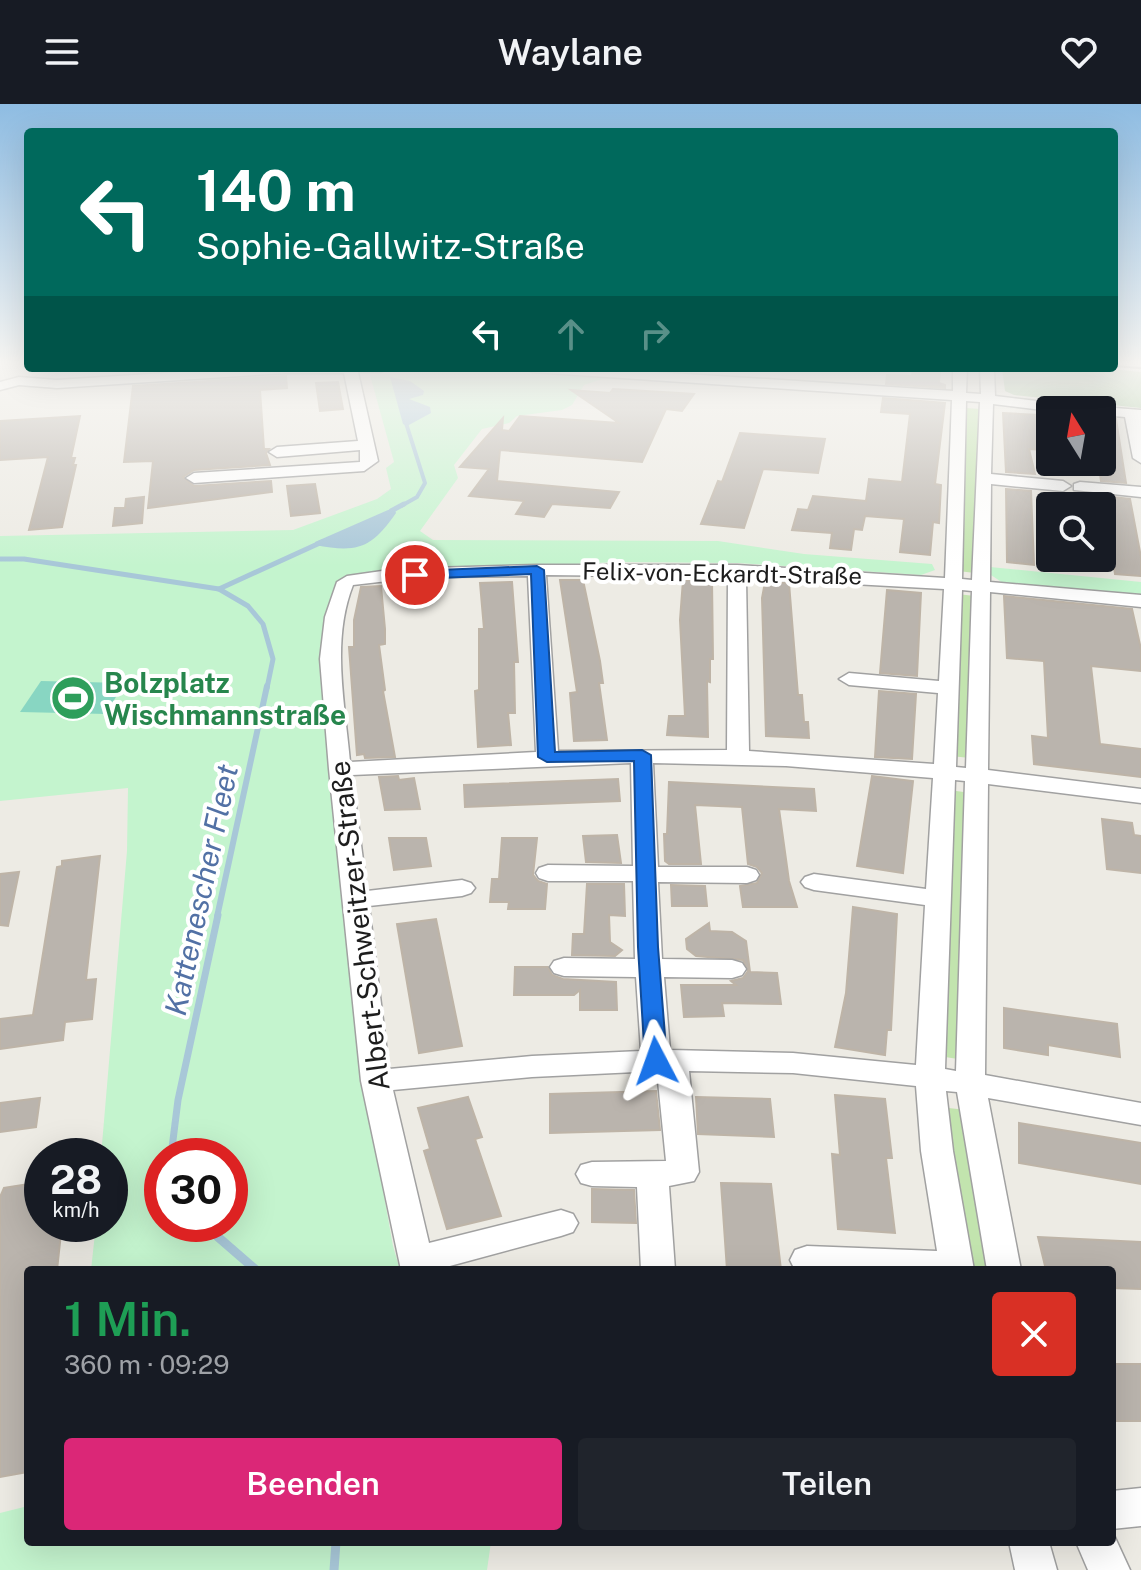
<!DOCTYPE html>
<html lang="de">
<head>
<meta charset="utf-8">
<style>
	:root { --surface:#171b24; --page:#20242c; --text:#f1f3f6; --muted:#9ea1a6; --accent:#db2777 }
	body { margin:0; font-family:"Public Sans",sans-serif; background:var(--page); color:var(--text); height:100vh; display:flex; flex-direction:column; font-size:30px; white-space:nowrap }
	* { box-sizing:border-box; margin:0 }
	p { font-size:26px; color:var(--muted) }
	.icon { flex:none; width:44px; height:44px; fill:none; stroke:currentColor; stroke-width:2; stroke-linecap:round; stroke-linejoin:round }
	.map { position:relative; flex:1; overflow:hidden }
	.drawer { position:absolute; left:24px; top:1162px; width:1092px; height:280px; display:flex; flex-direction:column; background:var(--surface); border-radius:8px; box-shadow:0 8px 32px #0002 }
	.drawer>* { flex:none }
	.top-card { position:absolute; left:24px; top:24px; width:1094px; height:244px; border-radius:8px; box-shadow:0 8px 32px #0002; background:#00695c; color:#fff; overflow:hidden }
	.needle { width:52px; rotate:349deg }
	.buttons { position:absolute; left:1036px; top:292px; display:grid; gap:16px }
	.buttons a { display:grid; place-items:center; width:80px; height:80px; border-radius:8px; background:var(--surface); box-shadow:0 8px 32px #0002; font-size:40px }
	.speed { position:absolute; left:24px; top:1034px; display:flex; gap:16px; font-size:40px; font-weight:700; text-align:center }
	.speed>* { display:grid; place-content:center; width:104px; height:104px; border-radius:50%; background:var(--surface); box-shadow:0 8px 32px #0002; line-height:1 }
	.speed small { font-size:20px; font-weight:400 }
	.speed .limit { border:12px solid #d22; background:#fff; color:#111 }
	.pin { position:absolute; display:grid; place-items:center; width:68px; height:68px; color:#fff; margin:-34px; border:4px solid #fff; border-radius:50%; box-shadow:0 2px 8px #0007 }
	.me { position:absolute; width:88px; margin:-44px; rotate:356deg; stroke-linejoin:round; filter:drop-shadow(0 0 6px #0008) }
	.turn { display:flex; align-items:center; gap:28px; height:168px; padding:0 40px; font-size:36px }
	.turn .icon { width:104px; height:104px; stroke-width:2.5 }
	.turn b { display:block; font-size:56px; line-height:68px }
	.lanes { display:flex; align-items:center; height:76px; padding:0 40px; background:#0003; justify-content:center; gap:40px; direction:ltr }
	.lanes .off { opacity:.35 }
	.round { display:grid; place-items:center; flex:none; width:84px; height:84px; border-radius:8px; background:var(--page) }
	.headline { display:flex; align-items:center; justify-content:space-between; height:136px; padding:0 40px }
	h1 { font-size:48px; font-weight:600; line-height:60px; color:#1e9e55 }
	.button { display:flex; gap:16px; margin-top:auto; padding:16px 40px }
	.button a { flex:1; height:92px; border-radius:8px; background:var(--accent); color:#fff; font-size:32px; font-weight:600; line-height:92px; text-align:center }
	.button a+a { background:var(--page); color:var(--text) }
	header { display:flex; justify-content:space-between; align-items:center; height:104px; padding:0 40px; background:var(--surface); font-size:36px; font-weight:600 }
	.map>svg:first-child { display:block }
	.grass { fill:#c2e4ae }
	.forest { fill:#a4c99c }
	.park { fill:#c4f4ce; fill-rule:evenodd }
	.pitch { fill:#88d6c2 }
	.water { fill:#a8c7d8 }
	.lines { fill:none; stroke-linecap:round; stroke-linejoin:round }
	.stream-far4 { stroke:#a8c7d8; stroke-width:4 }
	.stream-far3 { stroke:#a8c7d8; stroke-width:5 }
	.stream-far2 { stroke:#a8c7d8; stroke-width:6 }
	.stream-far1 { stroke:#a8c7d8; stroke-width:7 }
	.stream { stroke:#a8c7d8; stroke-width:9 }
	.building { fill:#bab4ad; stroke:#beb4a7; stroke-width:2 }
	.minor-casing { stroke:#a1a1a1; stroke-width:3 }
	.minor { fill:#fff; fill-rule:evenodd }
	.tram { stroke:#6b6b6b; stroke-width:2 }
	.route { fill:#1a73e8; stroke:#114b97; stroke-width:2 }
	.labels { text-anchor:middle; dominant-baseline:central; stroke-width:8; stroke-linejoin:round; paint-order:stroke }
	.far-street-label { font-size:24px; fill:#1d1d1d; stroke:#fff }
	.leisure-label { font-size:28px; font-weight:bold; fill:#27864d; stroke:#fff; text-anchor:start }
	.street-label { font-size:28px; fill:#1d1d1d; stroke:#fff }
	.water-label { font-size:30px; font-style:italic; fill:#5271a5; stroke:#fff }
</style>
</head>
<body>
<header><svg class="icon" aria-label="menu" viewBox="0 0 24 24"><path d="M4 6h16M4 12h16M4 18h16"/></svg>Waylane<svg class="icon" aria-label="heart" viewBox="0 0 24 24"><path d="M12 20l-8-8c-3-5 5-10 8-4 3-6 11-1 8 4z"/></svg></header>
<div class="map">
<svg width="1141" height="1466" viewBox="0 0 1141 1466">
	<rect width="100%" height="100%" fill="#edebe4"/>
	<!-- grass -->
	<g class="grass">
		<path d="M 964,304 L 981,305 L 975,469 L 958,467 Z"/>
		<path d="M 957,490 L 975,492 L 970,654 L 951,652 Z"/>
		<path d="M 949,686 L 971,689 L 964,956 L 939,952 Z"/>
		<path d="M 940,1003 L 966,1006 L 995,1166 L 965,1166 Z"/>
	</g>
	<!-- forest -->
	<path class="forest" d="M 1002,264 L 1100,264 L 1141,268 L 1141,304 L 1014,291 L 1005,287 Z"/>
	<!-- park -->
	<g class="park">
		<path d="M 477,267 L 605,274 L 584,281 L 572,301 L 562,306 L 517,312 L 509,319 L 482,325 L 454,361 L 458,374 L 420,427 L 433,436 L 718,437 L 804,450 L 932,460 L 935,466 L 921,471 L 738,459 L 617,458 L 369,470 L 333,492 L 364,980 L 393,1142 L 400,1166 L 91,1166 L 96,1120 L 110,1120 L 110,1052 L 101,1052 L 127,747 L 128,684 L 0,697 L 0,432 L 293,426 L 377,395 L 391,385 L 386,364 L 394,358 L 370,271 ZM 162,1052 L 230,1052 L 230,1120 L 162,1120 Z"/>
		<path d="M 990,463 L 1141,478 L 1141,492 L 1003,479 L 991,471 Z"/>
		<path d="M 28,1402 L 28,1438 L 491,1438 L 487,1466 L 0,1466 L 0,1409 Z"/>
	</g>
	<!-- pitch -->
	<path class="pitch" d="M 41,577 L 124,579 L 106,610 L 20,608 Z"/>
	<!-- water -->
	<g class="water">
		<path d="M 390,273 L 410,277 L 424,287 L 423,291 L 409,295 L 430,303 L 431,309 L 407,322 L 403,320 Z"/>
		<path d="M 388,406 L 395,406 L 396,409 C 371,445 357,449 315,441 L 315,438 Z"/>
	</g>
	<g class="lines">
		<!-- stream-far4 -->
		<path class="stream-far4" d="M 401,402 L 417,393 L 425,379 L 405,316"/>
		<!-- stream-far3 -->
		<g class="stream-far3">
			<path d="M 391,407 L 404,400"/>
			<path d="M 0,455 L 24,455 L 219,485 L 248,502 L 263,520 L 273,555 L 267,584"/>
			<path d="M 219,485 L 322,438"/>
		</g>
		<!-- stream-far2 -->
		<path class="stream-far2" d="M 217,813 L 267,582"/>
		<!-- stream-far1 -->
		<path class="stream-far1" d="M 171,1052 L 178,996 L 218,811"/>
		<!-- stream -->
		<g class="stream">
			<path d="M 203,1120 L 256,1166"/>
			<path d="M 334,1466 L 336,1438"/>
		</g>
	</g>
	<!-- building -->
	<g class="building">
		<path d="M 913,264 L 940,264 L 939,279 L 945,281 L 945,284 L 886,280 L 887,271 L 912,272 Z"/>
		<path d="M 286,272 L 287,284 L 260,286 L 264,345 L 269,345 L 266,349 L 270,361 L 194,366 L 183,373 L 194,382 L 271,377 L 272,388 L 148,404 L 153,357 L 124,358 L 133,282 Z"/>
		<path d="M 338,278 L 343,305 L 320,307 L 316,279 Z"/>
		<path d="M 613,285 L 694,290 L 682,307 L 666,305 L 642,358 L 500,346 L 497,377 L 619,388 L 610,404 L 552,400 L 544,413 L 516,410 L 524,397 L 469,392 L 489,365 L 460,363 L 503,314 L 502,326 L 509,327 L 520,312 L 619,319 L 571,286 L 610,289 Z"/>
		<path d="M 883,294 L 945,299 L 935,380 L 941,381 L 939,419 L 933,418 L 930,451 L 900,448 L 904,415 L 865,412 L 862,426 L 854,425 L 851,446 L 830,444 L 832,429 L 792,426 L 798,405 L 808,406 L 813,392 L 866,397 L 869,375 L 902,378 L 910,310 L 881,308 Z"/>
		<path d="M 1003,309 L 1038,311 L 1043,346 L 1029,345 L 1035,370 L 1006,368 Z"/>
		<path d="M 80,312 L 71,354 L 75,354 L 73,361 L 76,361 L 62,423 L 29,426 L 48,353 L 0,356 L 0,317 Z"/>
		<path d="M 1102,314 L 1116,315 L 1126,379 L 1101,377 L 1098,358 L 1102,358 Z"/>
		<path d="M 740,329 L 825,335 L 818,369 L 763,365 L 744,424 L 701,420 L 718,377 L 722,378 Z"/>
		<path d="M 315,380 L 320,409 L 291,412 L 287,382 Z"/>
		<path d="M 1006,385 L 1031,387 L 1034,461 L 1007,458 Z"/>
		<path d="M 1103,392 L 1130,395 L 1141,453 L 1141,472 L 1115,470 Z"/>
		<path d="M 144,393 L 142,419 L 113,422 L 115,404 L 125,404 L 126,395 Z"/>
		<path d="M 560,476 L 583,476 L 600,557 L 603,579 L 599,579 L 607,636 L 574,637 L 570,589 L 577,588 Z"/>
		<path d="M 683,476 L 712,476 L 713,555 L 710,555 L 710,578 L 707,577 L 708,633 L 667,631 L 669,612 L 685,612 L 680,516 Z"/>
		<path d="M 512,478 L 518,558 L 514,558 L 515,609 L 508,609 L 511,641 L 478,643 L 475,587 L 479,586 L 479,525 L 484,525 L 480,479 Z"/>
		<path d="M 765,478 L 789,479 L 798,591 L 802,591 L 804,618 L 808,618 L 809,634 L 766,632 L 762,494 Z"/>
		<path d="M 381,482 L 385,525 L 385,540 L 379,541 L 385,586 L 383,587 L 395,653 L 365,654 L 364,650 L 357,651 L 349,543 L 354,543 L 354,516 L 361,483 Z"/>
		<path d="M 887,486 L 921,489 L 917,572 L 880,569 Z"/>
		<path d="M 1004,492 L 1132,505 L 1141,545 L 1141,567 L 1091,562 L 1100,640 L 1141,645 L 1141,673 L 1034,660 L 1032,632 L 1048,634 L 1044,557 L 1007,554 Z"/>
		<path d="M 879,587 L 916,590 L 912,655 L 875,653 Z"/>
		<path d="M 398,672 L 399,676 L 414,674 L 420,705 L 385,706 L 379,673 Z"/>
		<path d="M 872,672 L 913,677 L 903,769 L 857,762 Z"/>
		<path d="M 618,675 L 620,697 L 465,703 L 464,681 Z"/>
		<path d="M 669,678 L 814,685 L 816,707 L 779,705 L 789,777 L 797,803 L 743,803 L 740,782 L 757,779 L 762,769 L 757,763 L 748,760 L 742,703 L 695,701 L 701,760 L 669,760 L 665,757 L 664,730 L 667,730 Z"/>
		<path d="M 1102,715 L 1132,719 L 1134,731 L 1141,732 L 1141,769 L 1107,765 Z"/>
		<path d="M 617,731 L 621,759 L 586,758 L 583,732 Z"/>
		<path d="M 389,734 L 426,734 L 431,762 L 394,766 Z"/>
		<path d="M 502,734 L 537,734 L 533,771 L 538,777 L 547,780 L 545,805 L 508,805 L 509,798 L 490,798 L 492,775 L 499,775 Z"/>
		<path d="M 100,752 L 86,876 L 96,875 L 92,915 L 65,918 L 63,936 L 0,945 L 0,915 L 33,911 L 57,763 L 62,762 L 62,757 Z"/>
		<path d="M 19,768 L 8,822 L 0,821 L 0,770 Z"/>
		<path d="M 587,780 L 624,780 L 625,812 L 609,811 L 610,838 L 622,846 L 615,852 L 572,851 L 573,830 L 584,830 Z"/>
		<path d="M 671,781 L 705,782 L 707,802 L 672,802 Z"/>
		<path d="M 853,803 L 897,810 L 891,926 L 887,926 L 885,951 L 835,943 L 846,889 Z"/>
		<path d="M 436,815 L 462,942 L 419,949 L 397,820 Z"/>
		<path d="M 709,819 L 710,827 L 732,828 L 746,837 L 750,868 L 777,869 L 781,900 L 722,899 L 724,912 L 684,913 L 681,881 L 736,881 L 731,877 L 743,874 L 748,867 L 743,856 L 696,852 L 687,845 L 686,835 Z"/>
		<path d="M 515,863 L 548,863 L 552,871 L 563,875 L 616,878 L 617,906 L 580,906 L 580,886 L 574,891 L 514,891 Z"/>
		<path d="M 1004,904 L 1117,920 L 1120,953 L 1048,941 L 1048,951 L 1004,944 Z"/>
		<path d="M 656,987 L 660,1026 L 550,1029 L 550,990 Z"/>
		<path d="M 835,991 L 885,995 L 892,1054 L 886,1054 L 895,1129 L 838,1125 L 832,1050 L 840,1051 Z"/>
		<path d="M 468,993 L 482,1033 L 475,1035 L 501,1112 L 447,1125 L 424,1047 L 430,1045 L 418,1004 Z"/>
		<path d="M 696,993 L 770,995 L 774,1033 L 698,1030 Z"/>
		<path d="M 40,994 L 36,1023 L 0,1028 L 0,999 Z"/>
		<path d="M 1019,1019 L 1141,1039 L 1141,1080 L 1019,1059 Z"/>
		<path d="M 42,1078 L 42,1120 L 62,1120 L 57,1166 L 28,1166 L 28,1368 L 0,1373 L 0,1093 L 4,1084 Z"/>
		<path d="M 721,1079 L 771,1080 L 781,1166 L 727,1166 Z"/>
		<path d="M 592,1085 L 634,1086 L 636,1119 L 592,1118 Z"/>
		<path d="M 1038,1133 L 1141,1138 L 1141,1185 L 1112,1184 L 1112,1166 L 1046,1166 Z"/>
		<rect x="1112" y="1260" width="29" height="57"/>
	</g>
	<g class="lines">
		<!-- minor casing -->
		<g class="minor-casing">
			<g id="minor">
				<path d="M 242,264 L 388,264 L 381,268 L 358,268 L 378,357 L 364,367 L 194,379 L 186,374 L 194,369 L 360,358 L 360,346 L 277,353 L 269,348 L 277,343 L 358,337 L 344,269 L 286,269 L 57,284 L 19,281 L 0,286 L 0,278 L 19,273 L 57,276 Z"/>
				<path d="M 525,264 L 592,264 L 953,287 L 953,264 L 967,264 L 966,289 L 981,290 L 980,264 L 994,264 L 995,292 L 1078,302 L 1085,306 L 1050,307 L 993,300 L 991,370 L 1063,377 L 1071,382 L 1063,387 L 991,380 L 990,478 L 1141,491 L 1141,503 L 990,488 L 988,666 L 1141,685 L 1141,699 L 988,680 L 985,971 L 1141,999 L 1141,1021 L 988,994 L 1021,1166 L 987,1166 L 957,988 L 946,987 L 953,1047 L 974,1166 L 795,1166 L 790,1156 L 795,1146 L 807,1142 L 937,1147 L 921,1047 L 916,982 L 793,969 L 689,967 L 699,1068 L 694,1077 L 669,1082 L 675,1166 L 641,1166 L 637,1083 L 592,1082 L 581,1079 L 576,1070 L 581,1061 L 592,1058 L 666,1057 L 657,967 L 532,973 L 393,986 L 429,1139 L 561,1106 L 573,1110 L 578,1119 L 573,1128 L 561,1132 L 435,1166 L 401,1166 L 361,977 L 329,665 L 320,555 L 325,513 L 337,478 L 347,472 L 396,465 L 537,461 L 737,461 L 945,474 L 952,296 L 532,268 ZM 966,297 L 980,298 L 972,476 L 962,475 ZM 546,471 L 728,473 L 727,646 L 558,647 ZM 528,472 L 536,648 L 350,658 C 345,600 331,537 353,481 L 422,473 ZM 746,474 L 944,485 L 939,577 L 849,569 L 839,575 L 849,581 L 938,589 L 934,660 L 749,647 ZM 962,486 L 972,487 L 966,664 L 956,663 ZM 631,659 L 633,762 L 548,761 L 539,764 L 536,769 L 539,774 L 548,777 L 633,777 L 635,855 L 564,854 L 554,857 L 550,863 L 554,869 L 564,872 L 636,873 L 641,947 L 532,952 L 389,965 L 369,802 L 462,792 L 471,789 L 475,784 L 471,779 L 462,776 L 367,787 L 352,671 ZM 653,659 L 786,662 L 933,674 L 926,785 L 814,770 L 805,773 L 801,778 L 805,783 L 814,786 L 925,801 L 916,961 L 793,949 L 670,946 L 664,873 L 732,874 L 742,871 L 746,865 L 742,859 L 732,856 L 662,855 L 658,778 L 747,779 L 756,776 L 759,771 L 756,766 L 747,763 L 658,763 ZM 955,676 L 965,677 L 956,967 L 945,965 Z"/>
				<path d="M 1102,303 L 1141,306 L 1141,359 L 1133,354 L 1125,313 L 1102,311 L 1102,306 L 1096,306 Z"/>
				<path d="M 1080,378 L 1141,383 L 1141,393 L 1074,386 L 1074,380 Z"/>
				<path d="M 1141,1384 L 1141,1422 L 1112,1425 L 1112,1387 Z"/>
				<path d="M 1112,1427 L 1130,1466 L 1088,1466 L 1076,1438 L 1112,1438 Z"/>
				<path d="M 1009,1438 L 1049,1438 L 1057,1466 L 1015,1466 Z"/>
			</g>
		</g>
		<!-- minor -->
		<use href="#minor" class="minor"/>
		<!-- tram -->
		<path class="tram" d="M 1114,262 L 1141,264"/>
	</g>
	<!-- sky -->
	<linearGradient id="sky" x2="0" y2="1"><stop stop-color="#8ebce2"/><stop offset="0.56" stop-color="#f7f6f3"/><stop offset="1" stop-color="#f7f6f3" stop-opacity="0"/></linearGradient>
	<rect width="1141" height="462" fill="url(#sky)"/>
	<!-- route -->
	<path class="route" d="M 537,462 L 544,466 L 555,648 L 642,646 L 651,651 L 658,843 L 667,957 L 664,963 L 648,963 L 645,957 L 638,843 L 634,657 L 547,658 L 538,653 L 531,470 L 415,475 L 408,471 L 415,467 Z"/>
	<!-- icons -->
	<defs>
		<g id="stadium-disc" transform="scale(2.3)"><circle r="9.5" fill="#2e9e5b" stroke="#fff"/><path d="M0-5a6.5 5 0 1 0 0 10a6.5 5 0 1 0 0-10ZM-3.5-1.8h7v3.6h-7Z" fill="#fff"/></g>
	</defs>
	<g fill-rule="evenodd">
		<use href="#stadium-disc" x="73" y="594"/>
	</g>
	<g class="labels">
		<!-- far-street labels -->
		<g class="far-street-label">
			<text transform="translate(722 469) rotate(1)">Felix-von-Eckardt-Straße</text>
		</g>
		<!-- leisure labels -->
		<g class="leisure-label">
			<text x="104" y="578">Bolzplatz<tspan x="104" dy="32">Wischmannstraße</tspan></text>
		</g>
		<!-- street labels -->
		<g class="street-label">
			<text transform="translate(359 822) rotate(-97)">Albert-Schweitzer-Straße</text>
		</g>
		<!-- water labels -->
		<g class="water-label">
			<text transform="translate(201 786) rotate(-78)">Kattenescher Fleet</text>
		</g>
	</g>
</svg>
<div class="buttons">
<a><svg class="needle" viewBox="-14 -14 28 28"><path d="M0-13l5 13h-10z" fill="#e53935"/><path d="M0 13l5-13h-10z" fill="#9ea1a6"/></svg></a>
<a><svg class="icon" aria-label="search" viewBox="0 0 24 24"><circle cx="10" cy="10" r="6"/><path d="M15 15l6 6"/></svg></a>
</div>
<div class="speed"><div>28<small>km/h</small></div><div class="limit">30</div></div>
<div class="pin" style="left:415px;top:471px;background:#d93025"><svg class="icon" aria-label="arrive" viewBox="0 0 24 24"><path d="M6 21V4h12l-3 4 3 4H6"/></svg></div>
<svg class="me" style="left:656px;top:957px" viewBox="-20 -20 40 40"><path d="M0-17L14 15 0 8-14 15z" fill="#1a73e8" stroke="#fff" stroke-width="4"/></svg>
<div class="top-card">
<div class="turn"><svg class="icon" aria-label="left" viewBox="0 0 24 24"><path d="M17 20v-9H6M10 6l-5 5 5 5"/></svg><div><b>140 m</b>Sophie-Gallwitz-Straße</div></div>
<div class="lanes"><svg class="icon" aria-label="left" viewBox="0 0 24 24"><path d="M17 20v-9H6M10 6l-5 5 5 5"/></svg><svg class="icon off" aria-label="ahead" viewBox="0 0 24 24"><path d="M12 20V5M6 11l6-6 6 6"/></svg><svg class="icon off" aria-label="right" viewBox="0 0 24 24"><path d="M7 20v-9h11M14 6l5 5-5 5"/></svg></div>
</div>
<section class="drawer">
<div class="headline"><div><h1>1 Min.</h1><p>360 m · 09:29</p></div><a class="round" style="background:#d93025;color:#fff"><svg class="icon" aria-label="close" viewBox="0 0 24 24"><path d="M6 6l12 12M18 6L6 18"/></svg></a></div>
<div class="button"><a>Beenden</a><a>Teilen</a></div>
</section>
</div>
</body>
</html>
